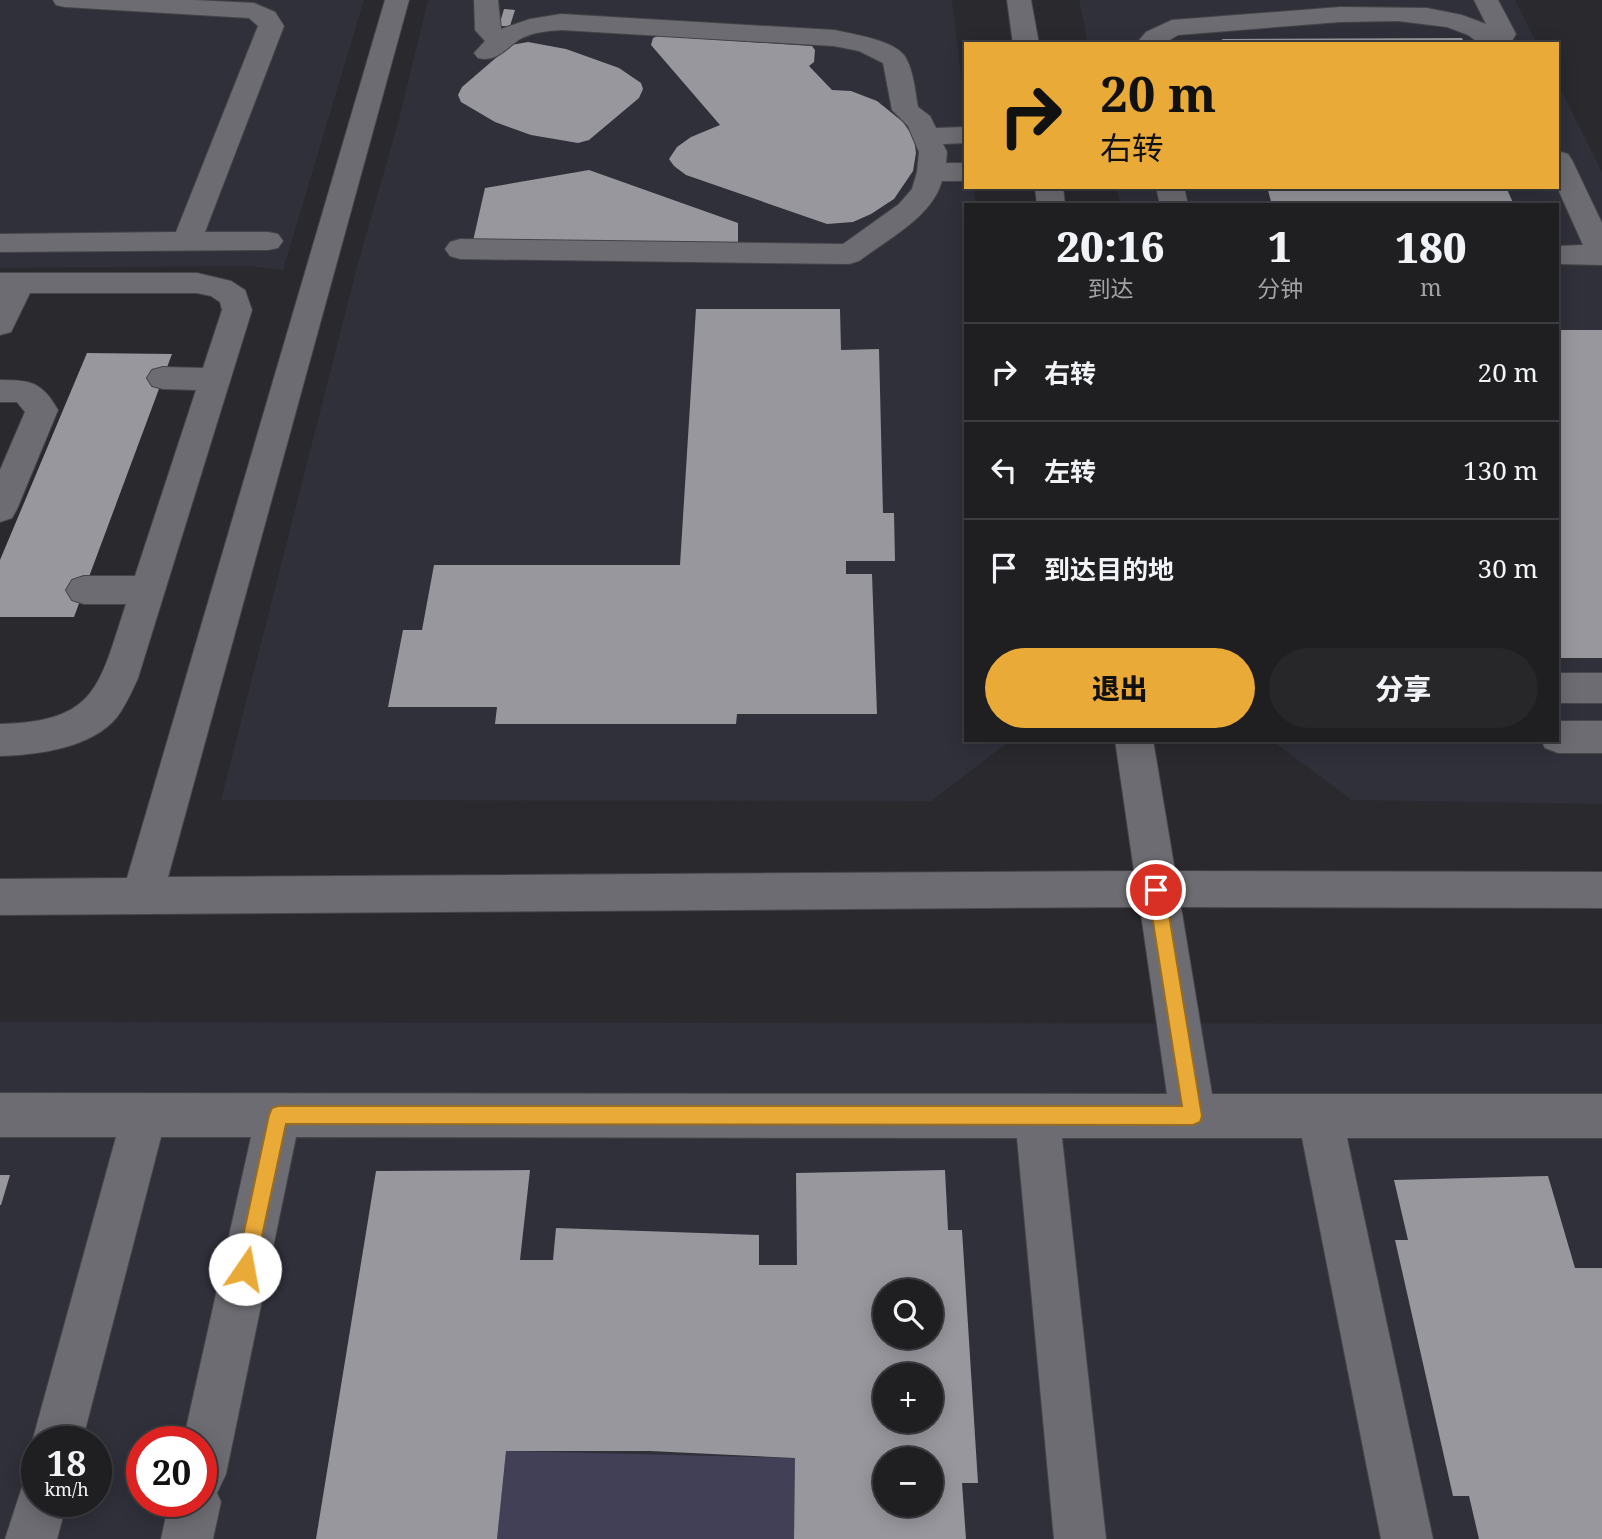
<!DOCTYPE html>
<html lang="zh">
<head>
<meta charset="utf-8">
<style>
	:root { --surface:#1f1f22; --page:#27272a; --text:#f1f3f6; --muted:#a1a2a5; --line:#3c3d40; --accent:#eaaa38 }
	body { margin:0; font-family:"Noto Serif","Noto Sans SC",serif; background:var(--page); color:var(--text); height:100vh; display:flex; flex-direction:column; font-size:26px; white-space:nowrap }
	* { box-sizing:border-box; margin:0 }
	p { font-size:23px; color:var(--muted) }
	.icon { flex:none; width:38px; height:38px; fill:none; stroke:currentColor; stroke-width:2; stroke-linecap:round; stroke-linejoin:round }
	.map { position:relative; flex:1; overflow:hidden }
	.sheet { position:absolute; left:964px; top:203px; width:595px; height:539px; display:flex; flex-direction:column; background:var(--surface); border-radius:0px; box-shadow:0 4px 18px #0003,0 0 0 2px var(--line) }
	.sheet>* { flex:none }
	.top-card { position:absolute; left:964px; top:42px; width:595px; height:147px; border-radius:0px; box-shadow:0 4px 18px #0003,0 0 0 2px var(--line); background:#eaaa38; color:#111; overflow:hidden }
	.tools { position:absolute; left:873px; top:1279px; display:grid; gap:14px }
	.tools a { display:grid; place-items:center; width:70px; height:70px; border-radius:50%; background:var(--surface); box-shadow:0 4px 18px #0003,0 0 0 2px var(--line); font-size:35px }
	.speed { position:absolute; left:21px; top:1426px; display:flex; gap:14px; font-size:35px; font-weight:700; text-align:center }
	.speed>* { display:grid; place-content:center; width:91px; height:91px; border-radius:50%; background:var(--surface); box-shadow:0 4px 18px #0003,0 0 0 2px var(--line); line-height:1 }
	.speed small { font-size:18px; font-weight:400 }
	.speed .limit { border:10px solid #d22; background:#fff; color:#111 }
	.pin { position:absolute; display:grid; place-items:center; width:60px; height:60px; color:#fff; margin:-30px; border:4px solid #fff; border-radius:50%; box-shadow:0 2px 7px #0007 }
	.me { position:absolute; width:77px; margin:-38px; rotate:12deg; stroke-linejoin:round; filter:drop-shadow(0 0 5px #0008) }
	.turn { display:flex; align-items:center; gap:24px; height:147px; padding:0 21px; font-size:32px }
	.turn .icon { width:91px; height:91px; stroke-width:2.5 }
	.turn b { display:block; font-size:49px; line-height:60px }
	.eta { display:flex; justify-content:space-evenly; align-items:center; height:119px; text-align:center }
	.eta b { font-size:42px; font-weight:800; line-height:49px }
	.button { display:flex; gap:14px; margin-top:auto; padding:14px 21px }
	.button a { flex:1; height:80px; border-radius:42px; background:var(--accent); color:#111; font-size:28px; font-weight:800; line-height:80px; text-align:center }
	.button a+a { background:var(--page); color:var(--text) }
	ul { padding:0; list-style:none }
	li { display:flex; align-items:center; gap:21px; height:98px; padding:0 21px; border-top:2px solid var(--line) }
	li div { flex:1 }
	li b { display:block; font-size:26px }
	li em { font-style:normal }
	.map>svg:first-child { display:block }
	.built { fill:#30303b; fill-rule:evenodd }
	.green { fill:#424056 }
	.building { fill:#97979d; fill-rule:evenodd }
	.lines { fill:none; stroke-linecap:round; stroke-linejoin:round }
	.minor-casing { stroke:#454549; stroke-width:2 }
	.minor { fill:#6c6c72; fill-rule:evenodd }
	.route { fill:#eaaa38; stroke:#986e24; stroke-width:2 }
</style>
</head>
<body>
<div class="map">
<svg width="1602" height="1539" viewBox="0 0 1602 1539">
	<rect width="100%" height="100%" fill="#29292e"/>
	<!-- built -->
	<g class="built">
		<path d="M 0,0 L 364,0 L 283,270 L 249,266 L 0,268 Z"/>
		<path d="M 428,0 L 952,0 L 966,118 L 966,187 L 974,187 L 976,205 L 966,205 L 966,740 L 1011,740 L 931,801 L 221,800 L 357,267 L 398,123 Z"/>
		<path d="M 1079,0 L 1515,0 L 1537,44 L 1088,44 Z"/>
		<path d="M 1558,84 L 1602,172 L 1602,804 L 1352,800 L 1271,740 L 1558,740 L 1558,205 L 1120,205 L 1116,187 L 1558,187 Z"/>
		<path d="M 0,1022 L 1602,1024 L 1602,1539 L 0,1539 ZM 886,1292 L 931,1292 L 931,1337 L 886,1337 ZM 886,1376 L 931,1376 L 931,1421 L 886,1421 ZM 37,1442 L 96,1442 L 96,1502 L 37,1502 ZM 142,1442 L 201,1442 L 201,1502 L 142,1502 ZM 886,1460 L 931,1460 L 931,1505 L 886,1505 Z"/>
	</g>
	<!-- green -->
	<path class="green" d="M 506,1451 L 795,1458 L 794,1539 L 497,1539 Z"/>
	<!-- building -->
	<g class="building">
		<path d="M 504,9 L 515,10 L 510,26 L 499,26 Z"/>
		<path d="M 658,36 L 812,46 L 815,50 L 814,62 L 809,66 L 832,90 L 851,91 L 877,101 L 903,122 L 914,138 L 916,153 L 913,171 L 894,199 L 871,214 L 853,222 L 827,224 L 686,175 L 674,166 L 669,159 L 677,147 L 691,137 L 720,125 L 651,45 L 653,38 Z"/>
		<path d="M 1462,38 L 1465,44 L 1224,44 L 1222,39 Z"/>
		<path d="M 528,42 L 566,49 L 619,68 L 641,83 L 643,89 L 639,98 L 589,140 L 578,143 L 531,135 L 495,122 L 461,102 L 458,95 L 462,87 L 511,45 Z"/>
		<path d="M 589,170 L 738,223 L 738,242 L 473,241 L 485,188 Z"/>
		<path d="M 1267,187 L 1506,187 L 1514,205 L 1272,205 Z"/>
		<path d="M 696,309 L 840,309 L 841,350 L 879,349 L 883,513 L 894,513 L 895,561 L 846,561 L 846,574 L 872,574 L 877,714 L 737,714 L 736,724 L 495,724 L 497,707 L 388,707 L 403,630 L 422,630 L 434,565 L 680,565 Z"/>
		<rect x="1558" y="330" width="44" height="328"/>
		<path d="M 87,353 L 172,354 L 74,617 L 0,617 L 0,560 Z"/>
		<path d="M 530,1170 L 520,1260 L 553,1260 L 556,1228 L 759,1235 L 759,1265 L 797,1265 L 796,1173 L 945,1170 L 948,1230 L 962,1230 L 978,1483 L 962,1483 L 966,1539 L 794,1539 L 795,1458 L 650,1451 L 506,1451 L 497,1539 L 316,1539 L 376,1171 ZM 886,1292 L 931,1292 L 931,1337 L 886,1337 ZM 886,1376 L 931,1376 L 931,1421 L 886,1421 ZM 886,1460 L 931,1460 L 931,1505 L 886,1505 Z"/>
		<path d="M 0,1175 L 10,1175 L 1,1205 L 0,1205 Z"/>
		<path d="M 1548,1176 L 1575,1268 L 1602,1268 L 1602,1539 L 1479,1539 L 1469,1496 L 1453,1496 L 1395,1240 L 1408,1240 L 1394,1180 Z"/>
	</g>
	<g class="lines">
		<!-- minor casing -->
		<g class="minor-casing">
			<g id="minor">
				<path d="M 53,0 L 194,0 L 254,3 L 275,12 L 284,26 L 205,232 L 268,232 L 278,234 L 283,241 L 278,248 L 268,250 L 0,252 L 0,234 L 176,232 L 258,26 L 249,18 L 65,7 L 56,5 Z"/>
				<path d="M 385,0 L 409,0 L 168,877 L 1134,871 L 1115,740 L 1153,740 L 1175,871 L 1602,872 L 1602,908 L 1181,907 L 1212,1094 L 1602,1094 L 1602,1138 L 1347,1138 L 1433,1539 L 1381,1539 L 1302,1138 L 1062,1138 L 1106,1539 L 1054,1539 L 1017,1138 L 296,1137 L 226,1474 L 217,1493 L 221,1502 L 213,1539 L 161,1539 L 169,1502 L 201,1502 L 201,1442 L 183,1442 L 251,1137 L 161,1137 L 82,1442 L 37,1442 L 37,1454 L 32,1442 L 116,1137 L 0,1137 L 0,1093 L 1167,1094 L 1140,907 L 0,915 L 0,879 L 127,878 Z"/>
				<path d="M 474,0 L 498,0 L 501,29 L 530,19 L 561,14 L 834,30 C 852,34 896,40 906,58 C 914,73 915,91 918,107 L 930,116 L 936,128 L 966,127 L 966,143 L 943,144 L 947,152 L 946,163 L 966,163 L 966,181 L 942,181 C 932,217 888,239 859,261 L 849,264 L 460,259 L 450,256 L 445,249 L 450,242 L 460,239 L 843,244 L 899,204 L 912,189 L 917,172 L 919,152 L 908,126 L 892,110 L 883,63 L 859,51 L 834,46 L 561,30 C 547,31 535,32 522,38 C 506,47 498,63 478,58 L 474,53 L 485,41 L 475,30 Z"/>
				<path d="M 1007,0 L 1031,0 L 1039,44 L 1013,44 Z"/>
				<path d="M 1474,0 L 1498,0 L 1516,34 L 1510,44 L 1480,44 L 1468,35 L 1447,27 L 1398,21 L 1340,22 L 1178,35 L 1163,44 L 1136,44 L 1146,32 L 1172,20 L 1340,7 L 1427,8 L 1462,15 L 1486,24 Z"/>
				<path d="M 1558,151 L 1568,154 L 1572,160 L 1602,223 L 1602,265 L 1558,264 L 1558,246 L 1583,245 L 1557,187 Z"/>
				<path d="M 1035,187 L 1063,187 L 1065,205 L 1037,205 Z"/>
				<path d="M 1156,187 L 1184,187 L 1188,205 L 1160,205 Z"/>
				<path d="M 0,273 L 197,273 L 231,281 L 245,290 L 252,310 L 138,678 C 132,691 126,705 117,717 C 92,748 37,755 0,756 L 0,724 C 98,722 99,685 126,604 L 84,604 L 72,600 L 66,590 L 72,580 L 84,576 L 135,576 L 196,390 L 163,389 L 152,386 L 147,378 L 152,370 L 163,367 L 203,368 L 222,310 L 220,302 L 211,296 L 197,293 L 30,293 L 11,332 L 0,335 Z"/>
				<path d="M 0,380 C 31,380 42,382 58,410 L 17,509 L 12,518 L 0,522 L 0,470 L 25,412 L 17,402 L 0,402 Z"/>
				<rect x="1558" y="673" width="44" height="30"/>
				<path d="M 1558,721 L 1602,721 L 1602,753 L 1558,753 L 1545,748 L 1541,740 L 1558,740 Z"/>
				<path d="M 37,1478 L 37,1502 L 67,1502 L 57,1539 L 5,1539 L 23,1484 Z"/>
			</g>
		</g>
		<!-- minor -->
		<use href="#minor" class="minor"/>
	</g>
	<!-- route -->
	<path class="route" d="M 1156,882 L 1162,884 L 1165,890 L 1202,1116 L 1200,1122 L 1193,1125 L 286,1124 L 255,1269 L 252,1276 L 245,1279 L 238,1276 L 236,1269 L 269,1115 L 272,1108 L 278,1106 L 1182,1106 L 1148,890 L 1150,884 Z"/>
</svg>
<div class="tools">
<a><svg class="icon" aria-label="search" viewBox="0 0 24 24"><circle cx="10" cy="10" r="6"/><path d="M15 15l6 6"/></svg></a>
<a>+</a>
<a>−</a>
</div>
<div class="speed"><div>18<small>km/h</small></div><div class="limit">20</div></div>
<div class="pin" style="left:1156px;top:890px;background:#d93025"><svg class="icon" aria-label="arrive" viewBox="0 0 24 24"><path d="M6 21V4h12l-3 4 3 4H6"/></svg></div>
<svg class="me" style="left:245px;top:1269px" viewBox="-20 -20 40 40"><circle r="19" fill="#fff"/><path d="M0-13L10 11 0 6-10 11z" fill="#eaaa38"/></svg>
<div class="top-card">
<div class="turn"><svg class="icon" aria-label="right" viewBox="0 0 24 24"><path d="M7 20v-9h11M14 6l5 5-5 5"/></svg><div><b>20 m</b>右转</div></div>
</div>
<section class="sheet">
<div class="eta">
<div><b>20:16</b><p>到达</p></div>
<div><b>1</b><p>分钟</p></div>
<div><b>180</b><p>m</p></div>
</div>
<ul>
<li><svg class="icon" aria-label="right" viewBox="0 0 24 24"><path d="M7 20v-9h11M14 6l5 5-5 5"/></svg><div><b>右转</b></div><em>20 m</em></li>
<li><svg class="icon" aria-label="left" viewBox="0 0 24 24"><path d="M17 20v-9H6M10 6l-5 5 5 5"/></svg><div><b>左转</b></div><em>130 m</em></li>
<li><svg class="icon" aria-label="arrive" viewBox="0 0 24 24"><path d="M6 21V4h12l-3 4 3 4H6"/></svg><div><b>到达目的地</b></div><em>30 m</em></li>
</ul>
<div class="button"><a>退出</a><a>分享</a></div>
</section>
</div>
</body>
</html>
